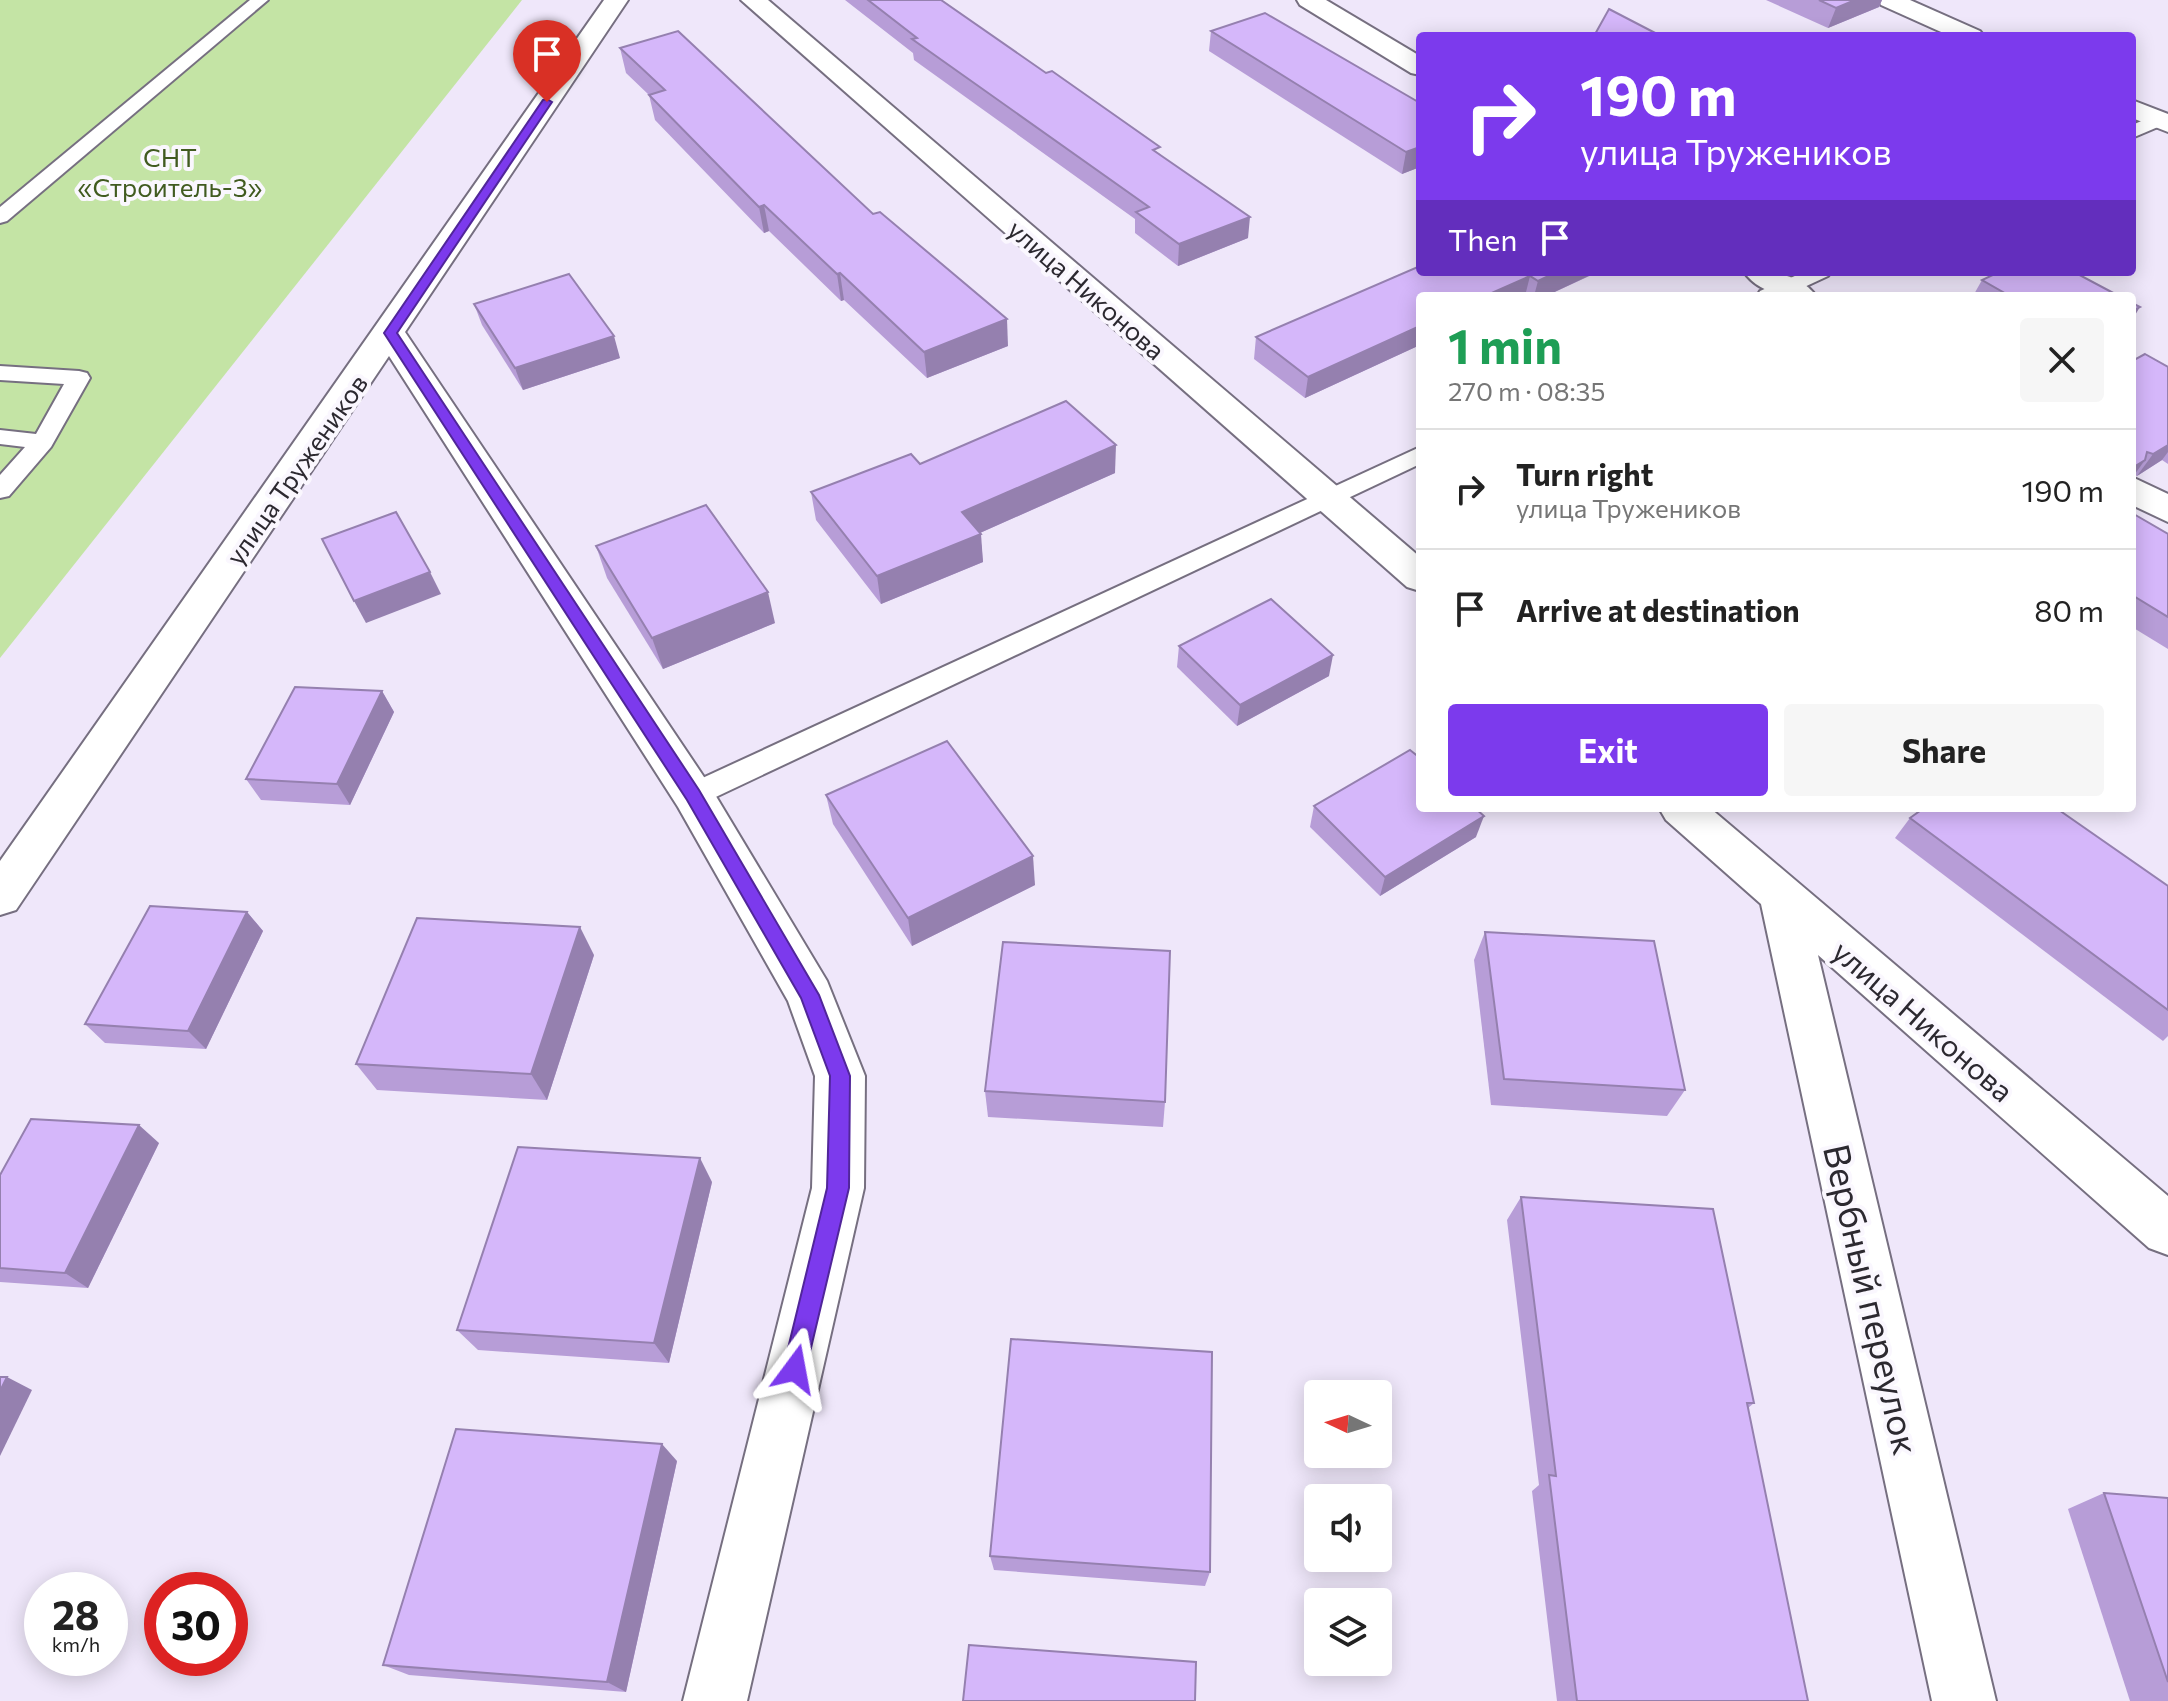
<!DOCTYPE html>
<html lang="en">
<head>
<meta charset="utf-8">
<style>
	:root { --surface:#fff; --page:#f6f6f6; --text:#222; --muted:#767676; --line:#e0e0e0; --accent:#7c3aed }
	body { margin:0; font-family:Commissioner,sans-serif; background:var(--page); color:var(--text); height:100vh; display:flex; flex-direction:column; font-size:30px; white-space:nowrap }
	* { box-sizing:border-box; margin:0 }
	p { font-size:26px; color:var(--muted) }
	.icon { flex:none; width:44px; height:44px; fill:none; stroke:currentColor; stroke-width:2; stroke-linecap:round; stroke-linejoin:round }
	.map { position:relative; flex:1; overflow:hidden }
	.side { position:absolute; left:1416px; top:292px; width:720px; height:520px; display:flex; flex-direction:column; background:var(--surface); border-radius:8px; box-shadow:0 4px 20px #0003 }
	.side>* { flex:none }
	.banner { position:absolute; left:1416px; top:32px; width:720px; height:244px; border-radius:8px; box-shadow:0 4px 20px #0003; background:#7c3aed; color:#fff; overflow:hidden }
	.needle { width:52px; rotate:274deg }
	.buttons { position:absolute; left:1304px; top:1380px; display:grid; gap:16px }
	.buttons a { display:grid; place-items:center; width:88px; height:88px; border-radius:8px; background:var(--surface); box-shadow:0 4px 20px #0003; font-size:40px }
	.speed { position:absolute; left:24px; top:1572px; display:flex; gap:16px; font-size:40px; font-weight:700; text-align:center }
	.speed>* { display:grid; place-content:center; width:104px; height:104px; border-radius:50%; background:var(--surface); box-shadow:0 4px 20px #0003; line-height:1 }
	.speed small { font-size:20px; font-weight:400 }
	.speed .limit { border:12px solid #d22; background:#fff; color:#111 }
	.pin { position:absolute; display:grid; place-items:center; width:68px; height:68px; color:#fff; margin:-82px -34px; border-radius:50% 50% 50% 0; rotate:-45deg; box-shadow:0 0 8px #0007 }
	.pin .icon { rotate:45deg }
	.me { position:absolute; width:88px; margin:-44px; rotate:13deg; stroke-linejoin:round; filter:drop-shadow(0 0 6px #0008) }
	.turn { display:flex; align-items:center; gap:28px; height:168px; padding:0 32px; font-size:36px }
	.turn .icon { width:104px; height:104px; stroke-width:2.5 }
	.turn b { display:block; font-size:56px; line-height:68px }
	.then { display:flex; align-items:center; height:76px; padding:0 32px; background:#0003; gap:16px; font-size:30px }
	.round { display:grid; place-items:center; flex:none; width:84px; height:84px; border-radius:8px; background:var(--page) }
	.overview { display:flex; align-items:center; justify-content:space-between; height:136px; padding:0 32px }
	h1 { font-size:48px; font-weight:700; line-height:60px; color:#1e9e55 }
	.action { display:flex; gap:16px; margin-top:auto; padding:16px 32px }
	.action a { flex:1; height:92px; border-radius:8px; background:var(--accent); color:#fff; font-size:32px; font-weight:700; line-height:92px; text-align:center }
	.action a+a { background:var(--page); color:var(--text) }
	ul { padding:0; list-style:none }
	li { display:flex; align-items:center; gap:24px; height:120px; padding:0 32px; border-top:2px solid var(--line) }
	li div { flex:1 }
	li b { display:block; font-size:30px }
	li em { font-style:normal }
	.map>svg:first-child { display:block }
	.green { fill:#c4e4a5 }
	.lines { fill:none; stroke-linecap:round; stroke-linejoin:round }
	.service-casing { stroke:#766f80; stroke-width:4 }
	.minor-casing { stroke:#766f80; stroke-width:4 }
	.service { fill:#fff; fill-rule:evenodd }
	.minor { fill:#fff; fill-rule:evenodd }
	.wall { fill:#b79dd7 }
	.shaded-wall { fill:#9580af }
	.building { fill:#d5b7fa; stroke:#9580af; stroke-width:2 }
	.route { fill:#7c3aed; stroke:#51269a; stroke-width:2 }
	.labels { text-anchor:middle; dominant-baseline:central; stroke-width:8; stroke-linejoin:round; paint-order:stroke }
	.far-park-label { font-size:26px; fill:#415b20; stroke:#faf7fe }
	.far-street-label { font-size:26px; fill:#2c2930; stroke:#faf7fe }
	.street-label { font-size:30px; fill:#2c2930; stroke:#faf7fe }
	.near-street-label { font-size:36px; fill:#2c2930; stroke:#faf7fe }
</style>
</head>
<body>
<div class="map">
<svg width="2168" height="1701" viewBox="0 0 2168 1701">
	<rect width="100%" height="100%" fill="#efe7fa"/>
	<!-- green -->
	<path class="green" d="M 0,0 L 522,0 L 0,658 Z"/>
	<g class="lines">
		<!-- service casing -->
		<g class="service-casing">
			<g id="service">
				<path d="M 250,0 L 268,0 L 7,221 L 0,223 L 0,207 Z"/>
				<path d="M 2158,114 L 2165,116 L 2167,120 L 2165,124 L 2132,138 L 2132,125 Z"/>
				<path d="M 1804,272 L 1831,272 L 1828,276 L 1785,296 L 1757,296 L 1760,291 Z"/>
				<path d="M 0,366 L 79,371 L 87,373 L 90,378 L 51,447 L 9,496 L 0,498 L 0,475 L 25,447 L 0,444 L 0,430 L 36,434 L 64,384 L 0,380 Z"/>
				<path d="M 1420,447 L 1420,464 L 703,803 L 693,806 L 683,803 L 678,795 L 683,787 Z"/>
			</g>
		</g>
		<!-- minor casing -->
		<g class="minor-casing">
			<g id="minor">
				<path d="M 604,0 L 628,0 L 405,332 L 708,783 L 827,981 L 865,1076 L 864,1188 L 747,1701 L 683,1701 L 812,1188 L 815,1076 L 788,1001 L 678,807 L 389,356 L 16,910 L 0,915 L 0,861 Z"/>
				<path d="M 741,0 L 768,0 L 1420,557 L 1420,591 L 1407,587 Z"/>
				<path d="M 1297,0 L 1326,0 L 1420,56 L 1420,75 L 1411,73 L 1300,5 Z"/>
				<path d="M 1878,0 L 1910,0 L 1980,31 L 1984,36 L 1950,36 L 1881,5 Z"/>
				<path d="M 2132,100 L 2168,114 L 2168,132 L 2132,118 Z"/>
				<path d="M 1744,272 C 1770,272 1799,272 1816,296 C 1789,296 1761,296 1744,272 Z"/>
				<path d="M 2132,477 L 2168,494 L 2168,522 L 2132,505 Z"/>
				<path d="M 1659,808 L 1710,808 L 2168,1196 L 2168,1255 L 2149,1248 L 1818,955 L 1996,1701 L 1932,1701 L 1761,904 L 1666,820 Z"/>
			</g>
		</g>
		<!-- service -->
		<use href="#service" class="service"/>
		<!-- minor -->
		<use href="#minor" class="minor"/>
	</g>
	<!-- wall -->
	<g class="wall">
		<path d="M 845,0 L 942,0 L 1160,154 L 1248,238 L 1178,266 L 1135,233 L 1135,219 L 914,60 L 913,53 Z"/>
		<path d="M 1766,0 L 1882,0 L 1879,7 L 1828,28 Z"/>
		<path d="M 1211,31 L 1420,103 L 1420,167 L 1402,174 L 1209,51 Z"/>
		<path d="M 620,48 L 1008,346 L 927,378 L 844,300 L 841,301 L 769,231 L 764,233 L 655,120 L 649,95 L 626,73 Z"/>
		<path d="M 1420,266 L 1596,273 L 1546,296 L 1420,296 L 1420,345 L 1305,398 L 1254,359 L 1256,337 Z"/>
		<path d="M 1982,280 L 2119,296 L 1973,296 Z"/>
		<path d="M 474,304 L 620,358 L 523,390 L 482,325 Z"/>
		<path d="M 2132,361 L 2168,367 L 2168,464 L 2162,460 L 2137,476 L 2134,475 L 2132,478 Z"/>
		<path d="M 920,464 L 1115,473 L 980,533 L 983,562 L 881,604 L 816,520 L 811,492 Z"/>
		<path d="M 2132,513 L 2168,534 L 2168,649 L 2132,627 Z"/>
		<path d="M 596,546 L 775,623 L 663,669 L 607,578 Z"/>
		<path d="M 1179,646 L 1329,676 L 1237,726 L 1177,667 Z"/>
		<path d="M 382,691 L 394,712 L 350,805 L 261,800 L 246,779 Z"/>
		<path d="M 826,795 L 1035,885 L 912,946 L 833,824 Z"/>
		<path d="M 1314,806 L 1476,837 L 1380,896 L 1310,827 Z"/>
		<path d="M 1910,818 L 2168,886 L 2168,1036 L 2163,1041 L 1895,838 Z"/>
		<path d="M 247,912 L 263,931 L 206,1049 L 105,1043 L 85,1024 Z"/>
		<path d="M 1485,932 L 1685,1090 L 1667,1116 L 1491,1105 L 1474,960 Z"/>
		<path d="M 594,955 L 547,1100 L 377,1090 L 356,1064 Z"/>
		<path d="M 985,1091 L 1165,1102 L 1163,1127 L 988,1117 Z"/>
		<path d="M 159,1143 L 88,1288 L 0,1282 L 0,1175 Z"/>
		<path d="M 712,1182 L 669,1363 L 478,1350 L 457,1330 Z"/>
		<path d="M 1521,1197 L 1754,1403 L 1748,1408 L 1808,1701 L 1557,1701 L 1532,1491 L 1539,1485 L 1507,1220 Z"/>
		<path d="M 677,1461 L 626,1692 L 409,1675 L 383,1665 Z"/>
		<path d="M 2104,1493 L 2168,1498 L 2168,1701 L 2130,1701 L 2068,1509 Z"/>
		<path d="M 990,1556 L 1210,1572 L 1205,1586 L 994,1570 Z"/>
	</g>
	<!-- shaded-wall -->
	<g class="shaded-wall">
		<path d="M 1855,0 L 1882,0 L 1879,7 L 1828,28 L 1836,8 Z"/>
		<path d="M 1420,147 L 1420,167 L 1402,174 L 1406,152 Z"/>
		<path d="M 764,205 L 769,231 L 764,233 L 759,207 Z"/>
		<path d="M 1250,217 L 1248,238 L 1178,266 L 1179,244 Z"/>
		<path d="M 1557,272 L 1597,272 L 1546,296 L 1534,296 L 1538,281 Z"/>
		<path d="M 840,273 L 844,300 L 841,301 L 837,274 Z"/>
		<path d="M 1530,276 L 1525,296 L 1485,296 Z"/>
		<path d="M 2140,307 L 2132,320 L 2132,311 Z"/>
		<path d="M 1007,319 L 1008,346 L 927,378 L 924,352 Z"/>
		<path d="M 1420,326 L 1420,345 L 1305,398 L 1308,377 Z"/>
		<path d="M 614,336 L 620,358 L 523,390 L 515,368 Z"/>
		<path d="M 1116,445 L 1115,473 L 964,540 L 962,512 Z"/>
		<path d="M 2168,445 L 2168,452 L 2162,460 L 2137,476 L 2153,454 Z"/>
		<path d="M 2145,460 L 2132,478 L 2132,468 Z"/>
		<path d="M 981,534 L 983,562 L 881,604 L 877,576 Z"/>
		<path d="M 430,572 L 441,594 L 366,623 L 354,601 Z"/>
		<path d="M 768,592 L 775,623 L 663,669 L 652,638 Z"/>
		<path d="M 1333,655 L 1329,676 L 1237,726 L 1240,705 Z"/>
		<path d="M 382,691 L 394,712 L 350,805 L 337,784 Z"/>
		<path d="M 1484,816 L 1476,837 L 1380,896 L 1385,877 Z"/>
		<path d="M 1033,856 L 1035,885 L 912,946 L 908,918 Z"/>
		<path d="M 247,912 L 263,931 L 206,1049 L 188,1031 Z"/>
		<path d="M 580,927 L 594,955 L 547,1100 L 531,1074 Z"/>
		<path d="M 139,1125 L 159,1143 L 88,1288 L 65,1273 Z"/>
		<path d="M 700,1158 L 712,1182 L 669,1363 L 654,1343 Z"/>
		<path d="M 7,1377 L 32,1390 L 0,1456 L 0,1391 Z"/>
		<path d="M 662,1444 L 677,1461 L 626,1692 L 607,1682 Z"/>
	</g>
	<!-- building -->
	<g class="building">
		<path d="M 868,0 L 941,0 L 1046,73 L 1052,71 L 1160,147 L 1153,150 L 1250,217 L 1179,244 L 1136,212 L 1149,207 L 912,39 L 917,38 Z"/>
		<path d="M 1819,0 L 1855,0 L 1836,8 Z"/>
		<path d="M 1609,9 L 1661,36 L 1594,36 Z"/>
		<path d="M 1265,13 L 1420,103 L 1420,147 L 1406,152 L 1211,31 Z"/>
		<path d="M 678,31 L 873,214 L 880,212 L 1007,319 L 924,352 L 840,273 L 837,274 L 764,205 L 759,207 L 649,95 L 665,90 L 620,48 Z"/>
		<path d="M 1420,266 L 1420,272 L 1557,272 L 1538,281 L 1530,276 L 1485,296 L 1420,296 L 1420,326 L 1308,377 L 1256,337 Z"/>
		<path d="M 1999,272 L 2074,272 L 2119,296 L 2010,296 L 1982,280 Z"/>
		<path d="M 569,274 L 614,336 L 515,368 L 474,304 Z"/>
		<path d="M 2132,303 L 2140,307 L 2132,311 Z"/>
		<path d="M 2145,354 L 2168,367 L 2168,445 L 2153,454 L 2147,452 L 2145,460 L 2132,468 L 2132,361 Z"/>
		<path d="M 1066,401 L 1116,445 L 962,512 L 981,534 L 877,576 L 811,492 L 911,454 L 920,464 Z"/>
		<path d="M 706,505 L 768,592 L 652,638 L 596,546 Z"/>
		<path d="M 396,512 L 430,572 L 354,601 L 322,539 Z"/>
		<path d="M 2132,513 L 2168,534 L 2168,617 L 2132,595 Z"/>
		<path d="M 1271,599 L 1333,655 L 1240,705 L 1179,646 Z"/>
		<path d="M 295,687 L 382,691 L 337,784 L 246,779 Z"/>
		<path d="M 947,741 L 1033,856 L 908,918 L 826,795 Z"/>
		<path d="M 1410,750 L 1420,758 L 1420,808 L 1475,808 L 1484,816 L 1385,877 L 1314,806 Z"/>
		<path d="M 1924,808 L 2056,808 L 2168,886 L 2168,1010 L 1910,818 Z"/>
		<path d="M 150,906 L 247,912 L 188,1031 L 85,1024 Z"/>
		<path d="M 417,918 L 580,927 L 531,1074 L 356,1064 Z"/>
		<path d="M 1485,932 L 1654,941 L 1685,1090 L 1504,1079 Z"/>
		<path d="M 1003,942 L 1170,951 L 1165,1102 L 985,1091 Z"/>
		<path d="M 31,1119 L 139,1125 L 65,1273 L 0,1268 L 0,1175 Z"/>
		<path d="M 518,1147 L 700,1158 L 654,1343 L 457,1330 Z"/>
		<path d="M 1521,1197 L 1713,1209 L 1754,1403 L 1747,1403 L 1808,1701 L 1577,1701 L 1549,1475 L 1556,1476 Z"/>
		<path d="M 1011,1339 L 1212,1352 L 1210,1572 L 990,1556 Z"/>
		<path d="M 0,1377 L 7,1377 L 0,1391 Z"/>
		<path d="M 456,1429 L 662,1444 L 607,1682 L 383,1665 Z"/>
		<path d="M 2104,1493 L 2168,1498 L 2168,1682 Z"/>
		<path d="M 969,1645 L 1196,1662 L 1195,1701 L 963,1701 Z"/>
	</g>
	<!-- route -->
	<path class="route" d="M 547,99 L 552,102 L 397,333 L 699,790 L 819,995 L 850,1076 L 849,1188 L 806,1369 L 803,1377 L 795,1381 L 786,1377 L 783,1369 L 827,1188 L 830,1076 L 801,998 L 687,800 L 384,333 L 543,100 Z"/>
	<g class="labels">
		<!-- far-park labels -->
		<g class="far-park-label">
			<text x="170" y="156">СНТ<tspan x="170" dy="30">«Строитель-3»</tspan></text>
		</g>
		<!-- far-street labels -->
		<g class="far-street-label">
			<text transform="translate(1087 289) rotate(41)">улица Никонова</text>
			<text transform="translate(296 469) rotate(-55)">улица Тружеников</text>
		</g>
		<!-- street labels -->
		<g class="street-label">
			<text transform="translate(1924 1020) rotate(41)">улица Никонова</text>
		</g>
		<!-- near-street labels -->
		<g class="near-street-label">
			<text transform="translate(1873 1299) rotate(77)">Вербный переулок</text>
		</g>
	</g>
</svg>
<div class="buttons">
<a><svg class="needle" viewBox="-14 -14 28 28"><path d="M0-13l5 13h-10z" fill="#e53935"/><path d="M0 13l5-13h-10z" fill="#767676"/></svg></a>
<a><svg class="icon" aria-label="sound" viewBox="0 0 24 24"><path d="M4 9h4l5-4v14l-5-4H4zM17 9q2 3 0 6"/></svg></a>
<a><svg class="icon" aria-label="layers" viewBox="0 0 24 24"><path d="M12 4l9 5-9 5-9-5zM3 14l9 5 9-5"/></svg></a>
</div>
<div class="speed"><div>28<small>km/h</small></div><div class="limit">30</div></div>
<div class="pin" style="left:547px;top:102px;background:#d93025"><svg class="icon" aria-label="arrive" viewBox="0 0 24 24"><path d="M6 21V4h12l-3 4 3 4H6"/></svg></div>
<svg class="me" style="left:795px;top:1369px" viewBox="-20 -20 40 40"><path d="M0-17L14 15 0 8-14 15z" fill="#7c3aed" stroke="#fff" stroke-width="4"/></svg>
<div class="banner">
<div class="turn"><svg class="icon" aria-label="right" viewBox="0 0 24 24"><path d="M7 20v-9h11M14 6l5 5-5 5"/></svg><div><b>190 m</b>улица Тружеников</div></div>
<div class="then">Then<svg class="icon" aria-label="arrive" viewBox="0 0 24 24"><path d="M6 21V4h12l-3 4 3 4H6"/></svg></div>
</div>
<section class="side">
<div class="overview"><div><h1>1 min</h1><p>270 m · 08:35</p></div><a class="round"><svg class="icon" aria-label="close" viewBox="0 0 24 24"><path d="M6 6l12 12M18 6L6 18"/></svg></a></div>
<ul>
<li><svg class="icon" aria-label="right" viewBox="0 0 24 24"><path d="M7 20v-9h11M14 6l5 5-5 5"/></svg><div><b>Turn right</b><p>улица Тружеников</p></div><em>190 m</em></li>
<li><svg class="icon" aria-label="arrive" viewBox="0 0 24 24"><path d="M6 21V4h12l-3 4 3 4H6"/></svg><div><b>Arrive at destination</b></div><em>80 m</em></li>
</ul>
<div class="action"><a>Exit</a><a>Share</a></div>
</section>
</div>
</body>
</html>
